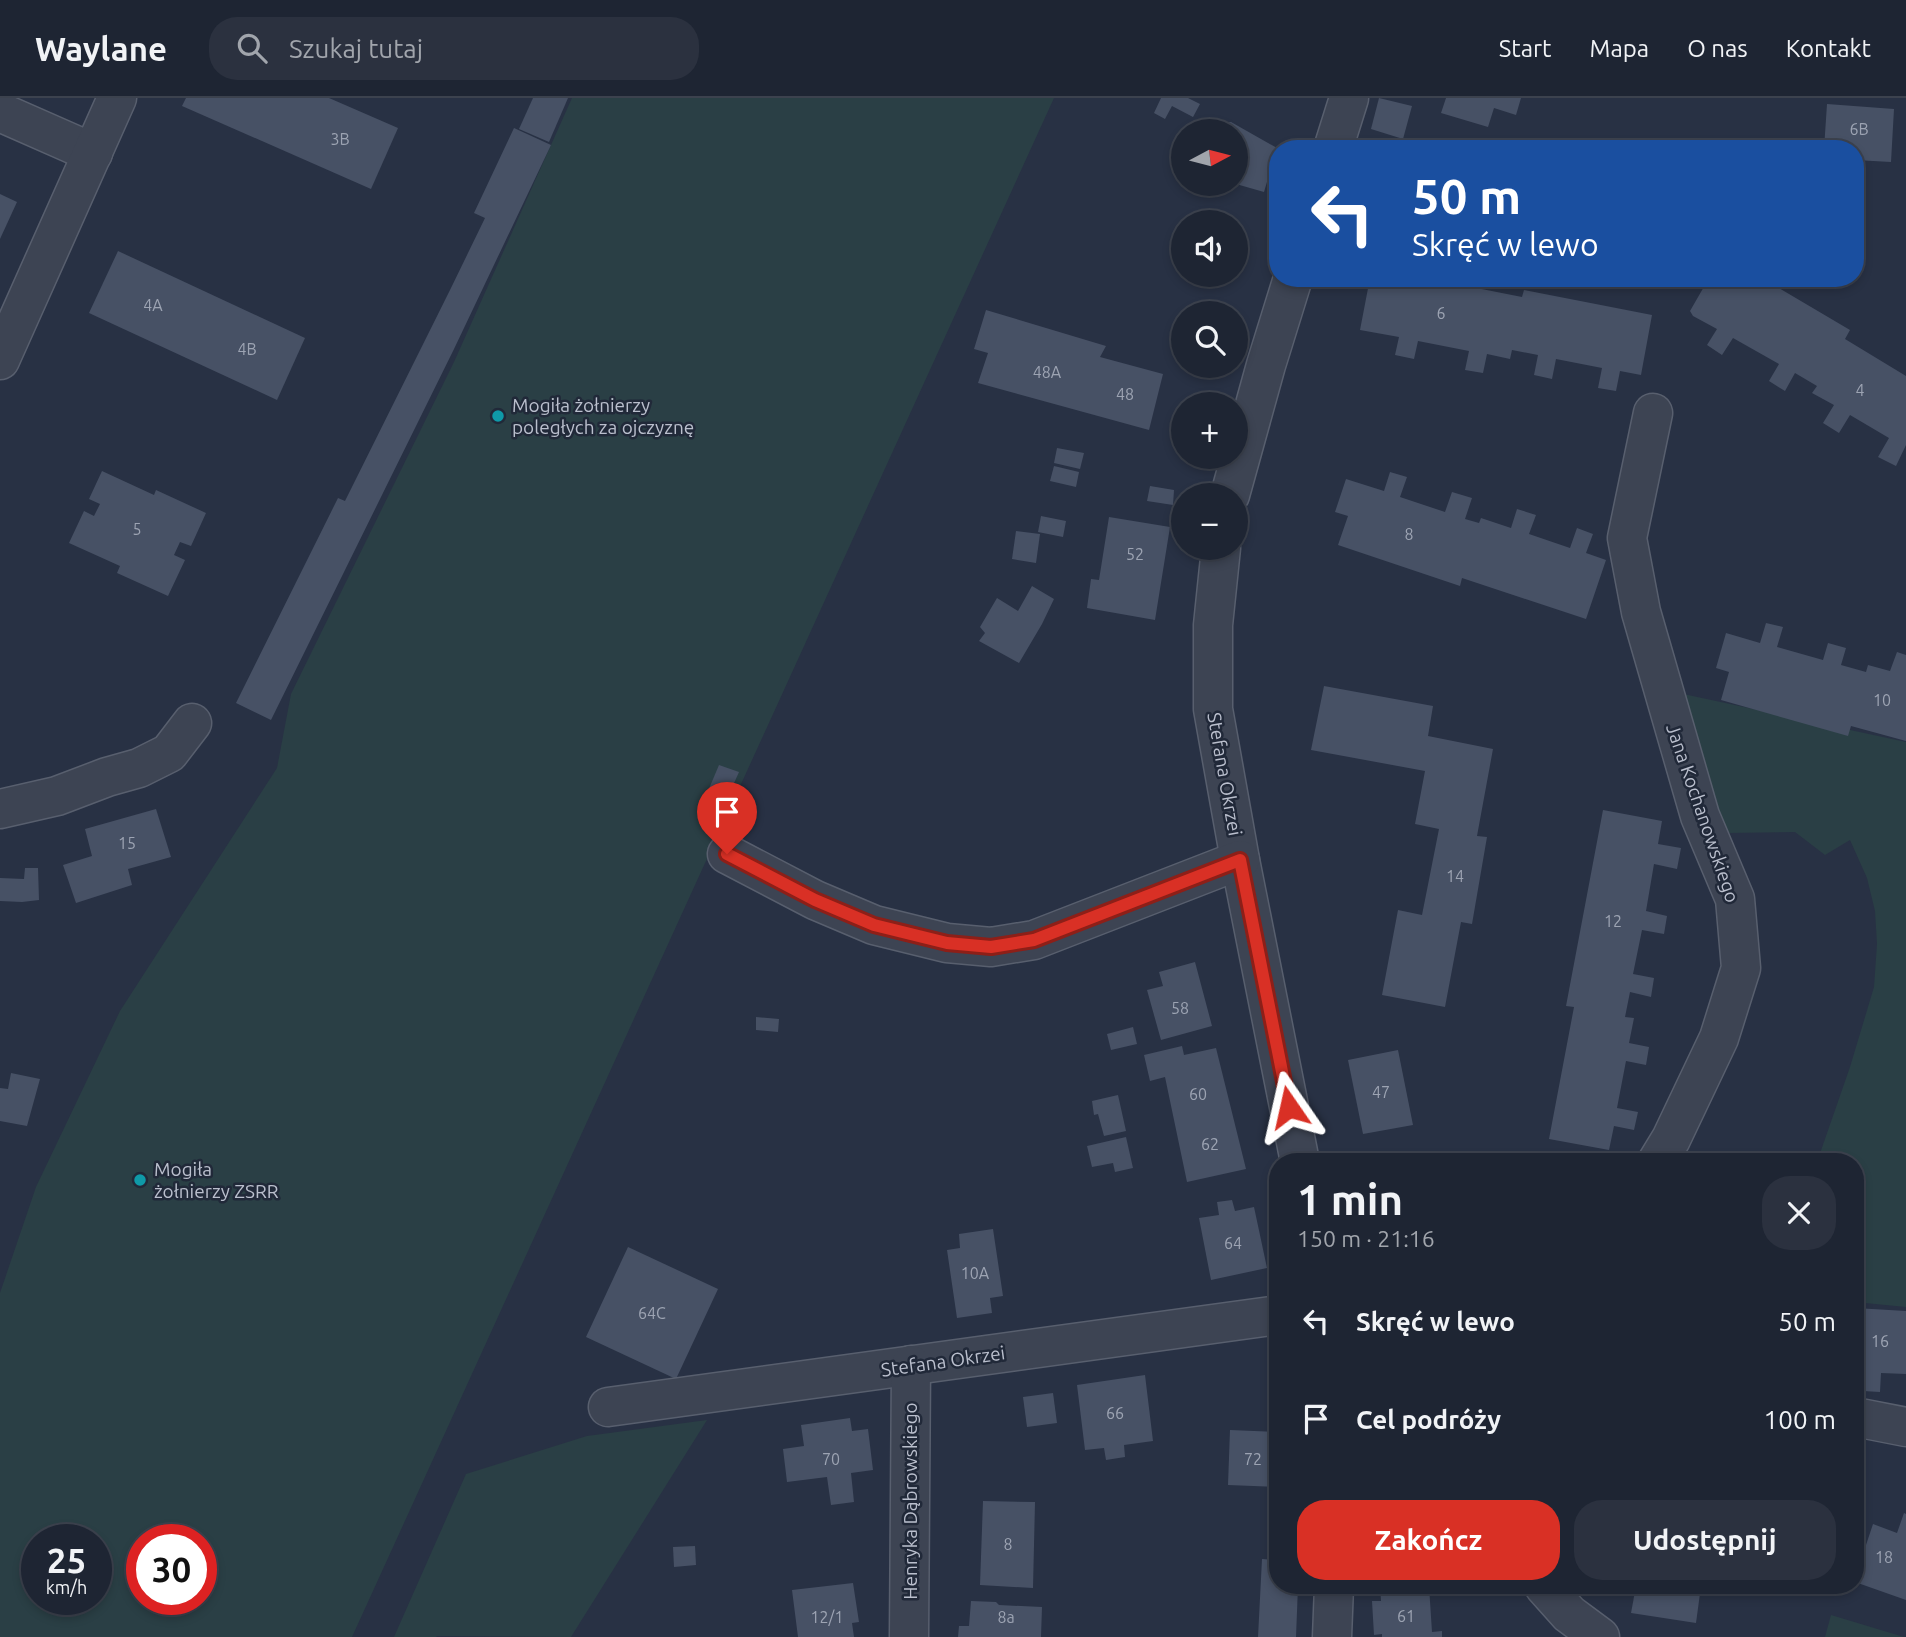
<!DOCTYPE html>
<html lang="pl">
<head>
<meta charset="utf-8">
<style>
	:root { --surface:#1e2533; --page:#2b313f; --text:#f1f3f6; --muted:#a1a5ac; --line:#3c424e; --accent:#d93025 }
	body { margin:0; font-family:Ubuntu,sans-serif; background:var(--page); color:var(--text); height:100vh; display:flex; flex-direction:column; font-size:26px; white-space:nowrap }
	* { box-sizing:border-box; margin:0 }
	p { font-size:23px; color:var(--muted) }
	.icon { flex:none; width:38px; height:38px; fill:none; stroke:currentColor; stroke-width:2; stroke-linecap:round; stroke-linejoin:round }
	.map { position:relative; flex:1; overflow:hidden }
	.details { position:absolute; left:1269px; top:1055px; width:595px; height:441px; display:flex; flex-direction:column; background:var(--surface); border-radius:28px; box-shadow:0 4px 10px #0003,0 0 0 2px var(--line) }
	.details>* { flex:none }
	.top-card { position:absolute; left:1269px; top:42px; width:595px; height:147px; border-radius:28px; box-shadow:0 4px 10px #0003,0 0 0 2px var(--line); background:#1a4fa0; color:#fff; overflow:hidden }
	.needle { width:46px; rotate:83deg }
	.fabs { position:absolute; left:1171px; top:21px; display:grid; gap:14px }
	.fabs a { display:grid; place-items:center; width:77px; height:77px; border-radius:50%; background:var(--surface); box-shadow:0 4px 10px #0003,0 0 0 2px var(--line); font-size:35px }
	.speed { position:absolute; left:21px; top:1426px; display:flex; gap:14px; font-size:35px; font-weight:700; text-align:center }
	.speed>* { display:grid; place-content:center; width:91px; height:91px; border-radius:50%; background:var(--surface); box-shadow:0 4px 10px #0003,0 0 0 2px var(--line); line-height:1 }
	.speed small { font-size:18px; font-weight:400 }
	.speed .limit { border:10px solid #d22; background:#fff; color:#111 }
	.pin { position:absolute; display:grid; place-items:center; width:60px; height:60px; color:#fff; margin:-72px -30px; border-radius:50% 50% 50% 0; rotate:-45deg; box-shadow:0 0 7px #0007 }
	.pin .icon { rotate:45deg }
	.me { position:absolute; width:77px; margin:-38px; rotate:349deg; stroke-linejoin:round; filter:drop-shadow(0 0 5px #0008) }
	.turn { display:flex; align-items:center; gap:24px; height:147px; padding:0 28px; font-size:32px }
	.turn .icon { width:91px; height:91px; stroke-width:2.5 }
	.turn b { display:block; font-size:49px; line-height:60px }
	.round { display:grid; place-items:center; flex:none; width:74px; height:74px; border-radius:28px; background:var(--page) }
	.head { display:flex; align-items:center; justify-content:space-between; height:119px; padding:0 28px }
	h1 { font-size:42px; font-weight:600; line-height:52px }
	.cta { display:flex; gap:14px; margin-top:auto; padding:14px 28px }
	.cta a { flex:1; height:80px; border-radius:28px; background:var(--accent); color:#fff; font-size:28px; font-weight:600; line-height:80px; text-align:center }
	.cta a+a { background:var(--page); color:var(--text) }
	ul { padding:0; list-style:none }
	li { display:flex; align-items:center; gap:21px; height:98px; padding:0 28px }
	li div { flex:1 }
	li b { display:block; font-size:26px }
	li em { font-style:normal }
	header { display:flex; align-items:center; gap:42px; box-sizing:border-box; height:98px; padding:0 35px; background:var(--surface); border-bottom:2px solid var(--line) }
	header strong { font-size:33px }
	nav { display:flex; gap:38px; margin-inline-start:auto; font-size:24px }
	.search { width:490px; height:63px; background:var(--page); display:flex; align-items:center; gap:18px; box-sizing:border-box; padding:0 24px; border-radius:28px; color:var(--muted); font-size:26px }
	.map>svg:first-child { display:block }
	.green { fill:#2a3f45; fill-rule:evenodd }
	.building { fill:#475165 }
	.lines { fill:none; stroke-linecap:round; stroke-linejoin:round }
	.minor-casing { stroke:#585f6e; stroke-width:41 }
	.minor { stroke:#3d4453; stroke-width:38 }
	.route-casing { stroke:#8d1f18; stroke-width:18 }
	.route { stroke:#d93025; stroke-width:12 }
	.culture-dot { fill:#0f9aa8; stroke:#212939; stroke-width:2.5 }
	.labels { text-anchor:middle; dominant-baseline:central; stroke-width:5; stroke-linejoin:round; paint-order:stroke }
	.number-label { font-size:16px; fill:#9da4b3 }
	.poi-label { font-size:19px; fill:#babfcd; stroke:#212939; text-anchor:start }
	.street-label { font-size:19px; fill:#babfcd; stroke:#212939 }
</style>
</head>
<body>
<header>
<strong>Waylane</strong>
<div class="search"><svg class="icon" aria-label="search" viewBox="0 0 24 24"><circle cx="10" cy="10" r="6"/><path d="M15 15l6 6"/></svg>Szukaj tutaj</div>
<nav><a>Start</a><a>Mapa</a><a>O nas</a><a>Kontakt</a></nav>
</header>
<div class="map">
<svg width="1906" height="1539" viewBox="0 0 1906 1539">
	<rect width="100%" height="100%" fill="#283144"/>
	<!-- green -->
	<g class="green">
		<path d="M 572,0 L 1054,0 L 352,1539 L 0,1539 L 0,1195 L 36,1089 L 120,913 L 277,670 L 291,596 L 454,264 ZM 37,1442 L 96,1442 L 96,1502 L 37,1502 ZM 142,1442 L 201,1442 L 201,1502 L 142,1502 Z"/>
		<path d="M 1674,594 L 1906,644 L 1906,1209 L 1855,1204 L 1855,1064 L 1817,1064 L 1850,969 L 1874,889 L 1877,846 L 1875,813 L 1867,780 L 1850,742 L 1825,757 L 1795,734 L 1726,735 Z"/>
		<path d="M 707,1322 L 571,1539 L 437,1538 L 436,1539 L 394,1539 L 466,1376 L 587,1338 Z"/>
		<path d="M 1831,1517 L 1904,1539 L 1825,1539 Z"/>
	</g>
	<!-- building -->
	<g class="building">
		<path d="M 186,0 L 329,0 L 398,30 L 371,91 L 182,8 Z"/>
		<path d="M 533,0 L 568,0 L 549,44 L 519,31 Z"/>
		<path d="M 1161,0 L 1188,0 L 1200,6 L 1193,19 L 1172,8 L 1165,21 L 1154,15 Z"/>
		<path d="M 1379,0 L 1412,8 L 1403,41 L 1371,31 Z"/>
		<path d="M 1446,0 L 1521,0 L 1516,17 L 1494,10 L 1488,29 L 1441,15 Z"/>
		<path d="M 1827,6 L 1894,11 L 1891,64 L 1855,62 L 1855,51 L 1824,51 Z"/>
		<path d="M 1231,24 L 1277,50 L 1264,94 L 1236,86 L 1236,33 L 1221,33 L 1223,25 Z"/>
		<path d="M 514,30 L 551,47 L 454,251 L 271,622 L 236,605 L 338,400 L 345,403 L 451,190 L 485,120 L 474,115 Z"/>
		<path d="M 0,96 L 17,104 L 0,141 Z"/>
		<path d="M 118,153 L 305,240 L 277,302 L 89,215 Z"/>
		<path d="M 1370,180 L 1426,180 L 1522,199 L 1524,192 L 1652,217 L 1641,277 L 1620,273 L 1616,293 L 1598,290 L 1602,270 L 1556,261 L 1552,281 L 1534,277 L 1538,257 L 1512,252 L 1510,261 L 1487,256 L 1483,275 L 1465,272 L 1469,253 L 1418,243 L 1414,261 L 1395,257 L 1399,239 L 1360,232 Z"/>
		<path d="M 1709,180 L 1762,180 L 1850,232 L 1845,241 L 1906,278 L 1906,347 L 1896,368 L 1878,359 L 1889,340 L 1850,317 L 1839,335 L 1823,325 L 1834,307 L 1812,295 L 1817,288 L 1795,275 L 1785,293 L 1769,283 L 1779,266 L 1733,240 L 1722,257 L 1707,247 L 1717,231 L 1693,218 L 1690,213 Z"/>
		<path d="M 986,212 L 1106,248 L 1100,259 L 1163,276 L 1149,332 L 978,285 L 988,255 L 974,251 Z"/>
		<path d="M 1057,350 L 1084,355 L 1080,371 L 1054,365 Z"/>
		<path d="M 1054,368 L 1079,374 L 1076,389 L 1050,383 Z"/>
		<path d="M 102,373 L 154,397 L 156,392 L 206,415 L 191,448 L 180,444 L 174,457 L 185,462 L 168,498 L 117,475 L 120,468 L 69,445 L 84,413 L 94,418 L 100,406 L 89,401 Z"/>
		<path d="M 1390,374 L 1407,379 L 1400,399 L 1445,414 L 1452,394 L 1472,400 L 1465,421 L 1479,425 L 1481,420 L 1511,430 L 1517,411 L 1536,417 L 1529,436 L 1570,450 L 1577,430 L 1593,436 L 1586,455 L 1606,462 L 1586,521 L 1462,480 L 1460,488 L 1338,447 L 1348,418 L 1335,414 L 1346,381 L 1384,393 Z"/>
		<path d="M 1150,388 L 1174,392 L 1173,407 L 1147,403 Z"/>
		<path d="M 1041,418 L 1066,423 L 1063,439 L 1038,434 Z"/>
		<path d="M 1109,419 L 1170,429 L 1155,522 L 1087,510 L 1091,481 L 1099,482 Z"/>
		<path d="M 1016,433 L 1040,436 L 1036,465 L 1012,461 Z"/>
		<path d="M 1032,488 L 1054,501 L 1042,526 L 1019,565 L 979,543 L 985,535 L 980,529 L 997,500 L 1018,513 Z"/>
		<path d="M 1766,525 L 1783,529 L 1777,549 L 1823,562 L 1828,545 L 1846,550 L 1841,567 L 1866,574 L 1868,567 L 1890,573 L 1897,554 L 1906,557 L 1906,643 L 1851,628 L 1848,638 L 1721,602 L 1729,574 L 1716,570 L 1726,535 L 1760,545 Z"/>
		<path d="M 1324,588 L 1433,608 L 1428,638 L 1493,651 L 1477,738 L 1487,739 L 1472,826 L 1461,824 L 1445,909 L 1382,897 L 1398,812 L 1422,817 L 1439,731 L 1415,726 L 1425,673 L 1311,652 Z"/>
		<path d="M 719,667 L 739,674 L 727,701 L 708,693 Z"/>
		<path d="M 156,711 L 171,759 L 128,771 L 132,787 L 76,805 L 63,767 L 92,758 L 85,731 Z"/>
		<path d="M 1603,712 L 1662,723 L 1658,746 L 1681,750 L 1677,771 L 1654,766 L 1646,813 L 1667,818 L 1664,836 L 1642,832 L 1633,876 L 1654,880 L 1651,899 L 1630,894 L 1625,919 L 1634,920 L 1629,945 L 1649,949 L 1646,967 L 1626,963 L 1617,1010 L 1638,1014 L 1634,1032 L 1614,1028 L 1609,1052 L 1549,1041 L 1574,909 L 1566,908 Z"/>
		<path d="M 25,770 L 38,770 L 39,802 L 22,804 L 0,803 L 0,780 L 24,781 Z"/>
		<path d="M 1195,864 L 1212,928 L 1161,942 L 1147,892 L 1163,888 L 1159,874 Z"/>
		<path d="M 756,919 L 779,921 L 778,934 L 756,932 Z"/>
		<path d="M 1133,929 L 1137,946 L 1111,952 L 1107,936 Z"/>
		<path d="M 1182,948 L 1184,957 L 1216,950 L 1246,1071 L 1187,1084 L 1165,979 L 1150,983 L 1144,957 Z"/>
		<path d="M 1398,952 L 1413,1027 L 1363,1036 L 1348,962 Z"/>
		<path d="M 11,975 L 40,981 L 27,1028 L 0,1023 L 0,990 L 8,991 Z"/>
		<path d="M 1118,997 L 1126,1033 L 1104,1038 L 1098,1016 L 1094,1017 L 1092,1003 Z"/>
		<path d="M 1126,1039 L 1133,1070 L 1115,1074 L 1113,1065 L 1092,1069 L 1087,1048 Z"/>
		<path d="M 1232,1102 L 1235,1113 L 1254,1109 L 1267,1170 L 1211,1182 L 1199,1120 L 1219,1117 L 1217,1104 Z"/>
		<path d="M 993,1131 L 1003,1198 L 990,1200 L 992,1215 L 957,1220 L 947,1152 L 960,1150 L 959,1136 Z"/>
		<path d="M 628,1149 L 718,1191 L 676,1281 L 586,1239 Z"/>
		<path d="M 1855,1210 L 1906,1213 L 1906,1276 L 1881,1275 L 1880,1294 L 1863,1293 L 1864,1275 L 1855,1274 Z"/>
		<path d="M 1145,1277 L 1153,1343 L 1124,1347 L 1125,1359 L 1106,1362 L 1104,1350 L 1085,1352 L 1077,1287 Z"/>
		<path d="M 1053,1295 L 1057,1325 L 1027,1329 L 1023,1299 Z"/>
		<path d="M 850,1320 L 852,1333 L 868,1331 L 873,1372 L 851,1375 L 854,1404 L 831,1407 L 827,1379 L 787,1384 L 783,1351 L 804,1348 L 801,1327 Z"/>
		<path d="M 1230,1332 L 1278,1334 L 1278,1389 L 1228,1387 Z"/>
		<path d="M 983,1403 L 1035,1404 L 1033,1490 L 980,1487 Z"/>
		<path d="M 1904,1415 L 1906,1416 L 1906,1502 L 1855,1484 L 1855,1480 L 1873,1426 L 1897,1435 Z"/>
		<path d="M 695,1448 L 696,1467 L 674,1469 L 673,1449 Z"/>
		<path d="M 1262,1461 L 1278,1462 L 1278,1488 L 1298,1488 L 1296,1539 L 1258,1539 Z"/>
		<path d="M 853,1485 L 859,1524 L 852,1525 L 854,1539 L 798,1539 L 792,1492 Z"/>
		<path d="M 1380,1488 L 1429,1488 L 1432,1534 L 1442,1533 L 1442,1539 L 1382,1539 L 1382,1536 L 1374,1537 L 1372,1503 L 1381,1503 Z"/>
		<path d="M 1636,1488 L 1701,1488 L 1696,1525 L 1631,1515 Z"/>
		<path d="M 1791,1488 L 1815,1488 L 1813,1497 L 1790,1493 Z"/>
		<path d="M 971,1503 L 996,1504 L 999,1507 L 1042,1509 L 1041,1539 L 958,1539 L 959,1528 L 969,1528 Z"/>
	</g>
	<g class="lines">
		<!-- minor casing -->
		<g class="minor-casing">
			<g id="minor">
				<path d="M 0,14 L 93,55"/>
				<path d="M 1333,51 L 1349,0"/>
				<path d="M 0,262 L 117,0"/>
				<path d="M 1653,315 L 1627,440 L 1641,514 L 1700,718 L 1735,801 L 1741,870 L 1719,940 L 1671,1041 L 1657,1064"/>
				<path d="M 1230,397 L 1266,267 L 1293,180"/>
				<path d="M 1221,450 L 1213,527 L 1213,611 L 1240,762 L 1300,1064"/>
				<path d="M 0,711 L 57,698 L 107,679 L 139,670 L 169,655 L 192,625"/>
				<path d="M 727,756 L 815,802 L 874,827 L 947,845 L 991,849 L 1034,842 L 1240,762"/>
				<path d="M 608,1309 L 1278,1217"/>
				<path d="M 1855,1319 L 1906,1329"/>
				<path d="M 1544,1488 L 1569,1516 L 1600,1539"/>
				<path d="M 909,1539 L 911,1267"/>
				<path d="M 1332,1539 L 1334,1488"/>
			</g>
		</g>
		<!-- minor -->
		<use href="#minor" class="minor"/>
	</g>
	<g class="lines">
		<!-- route casing -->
		<g class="route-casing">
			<path id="route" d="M 727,756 L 815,802 L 874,827 L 947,845 L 991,849 L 1034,842 L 1240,762 L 1289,1009"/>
		</g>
		<!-- route -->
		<use href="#route" class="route"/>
	</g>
	<!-- markers -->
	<g class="culture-dot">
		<circle cx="498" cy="318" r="7"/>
		<circle cx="140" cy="1082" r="7"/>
	</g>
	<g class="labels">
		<!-- number labels -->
		<g class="number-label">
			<text x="1859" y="31">6B</text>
			<text x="340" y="41">3B</text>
			<text x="153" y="207">4A</text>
			<text x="1441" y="215">6</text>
			<text x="247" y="251">4B</text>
			<text x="1047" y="274">48A</text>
			<text x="1860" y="292">4</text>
			<text x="1125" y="296">48</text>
			<text x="137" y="431">5</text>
			<text x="1409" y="436">8</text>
			<text x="1135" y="456">52</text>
			<text x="1882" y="602">10</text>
			<text x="127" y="745">15</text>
			<text x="1455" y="778">14</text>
			<text x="1613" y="823">12</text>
			<text x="1180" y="910">58</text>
			<text x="1381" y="994">47</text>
			<text x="1198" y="996">60</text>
			<text x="1210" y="1046">62</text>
			<text x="1233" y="1145">64</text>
			<text x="975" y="1175">10A</text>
			<text x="652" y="1215">64C</text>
			<text x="1880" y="1243">16</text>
			<text x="1115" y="1315">66</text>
			<text x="831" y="1361">70</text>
			<text x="1253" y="1361">72</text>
			<text x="1008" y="1446">8</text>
			<text x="1884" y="1459">18</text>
			<text x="1406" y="1518">61</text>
			<text x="827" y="1519">12/1</text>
			<text x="1006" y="1519">8a</text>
		</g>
		<!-- poi labels -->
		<g class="poi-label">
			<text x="512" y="307">Mogiła żołnierzy<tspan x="512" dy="22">poległych za ojczyznę</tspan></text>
			<text x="154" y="1071">Mogiła<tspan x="154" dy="22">żołnierzy ZSRR</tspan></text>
		</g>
		<!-- street labels -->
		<g class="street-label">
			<text transform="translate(1225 676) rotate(80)">Stefana Okrzei</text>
			<text transform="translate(1703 715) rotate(71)">Jana Kochanowskiego</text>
			<text transform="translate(943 1263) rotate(-8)">Stefana Okrzei</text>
			<text transform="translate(910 1403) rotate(-90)">Henryka Dąbrowskiego</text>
		</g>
	</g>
</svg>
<div class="fabs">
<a><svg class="needle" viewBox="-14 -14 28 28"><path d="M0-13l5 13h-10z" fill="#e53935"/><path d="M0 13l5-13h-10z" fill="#a1a5ac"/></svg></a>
<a><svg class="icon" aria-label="sound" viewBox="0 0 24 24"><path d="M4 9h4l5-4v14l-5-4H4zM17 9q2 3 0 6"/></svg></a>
<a><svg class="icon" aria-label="search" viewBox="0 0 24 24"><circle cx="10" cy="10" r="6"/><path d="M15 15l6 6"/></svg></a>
<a>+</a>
<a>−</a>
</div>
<div class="speed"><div>25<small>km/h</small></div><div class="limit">30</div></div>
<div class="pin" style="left:727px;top:756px;background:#d93025"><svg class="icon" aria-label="arrive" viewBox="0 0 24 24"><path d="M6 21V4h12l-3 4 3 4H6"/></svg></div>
<svg class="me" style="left:1289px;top:1009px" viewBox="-20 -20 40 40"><path d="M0-17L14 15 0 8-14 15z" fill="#d93025" stroke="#fff" stroke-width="4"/></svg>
<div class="top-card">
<div class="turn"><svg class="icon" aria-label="left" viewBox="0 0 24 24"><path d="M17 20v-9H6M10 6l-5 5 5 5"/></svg><div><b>50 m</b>Skręć w lewo</div></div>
</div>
<section class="details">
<div class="head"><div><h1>1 min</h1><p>150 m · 21:16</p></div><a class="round"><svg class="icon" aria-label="close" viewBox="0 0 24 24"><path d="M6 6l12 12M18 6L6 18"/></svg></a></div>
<ul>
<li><svg class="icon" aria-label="left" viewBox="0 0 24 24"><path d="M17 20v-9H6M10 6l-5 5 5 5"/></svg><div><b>Skręć w lewo</b></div><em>50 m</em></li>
<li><svg class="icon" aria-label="arrive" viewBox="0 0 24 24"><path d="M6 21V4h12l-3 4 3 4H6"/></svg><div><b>Cel podróży</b></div><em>100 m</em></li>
</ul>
<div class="cta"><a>Zakończ</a><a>Udostępnij</a></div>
</section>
</div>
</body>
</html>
